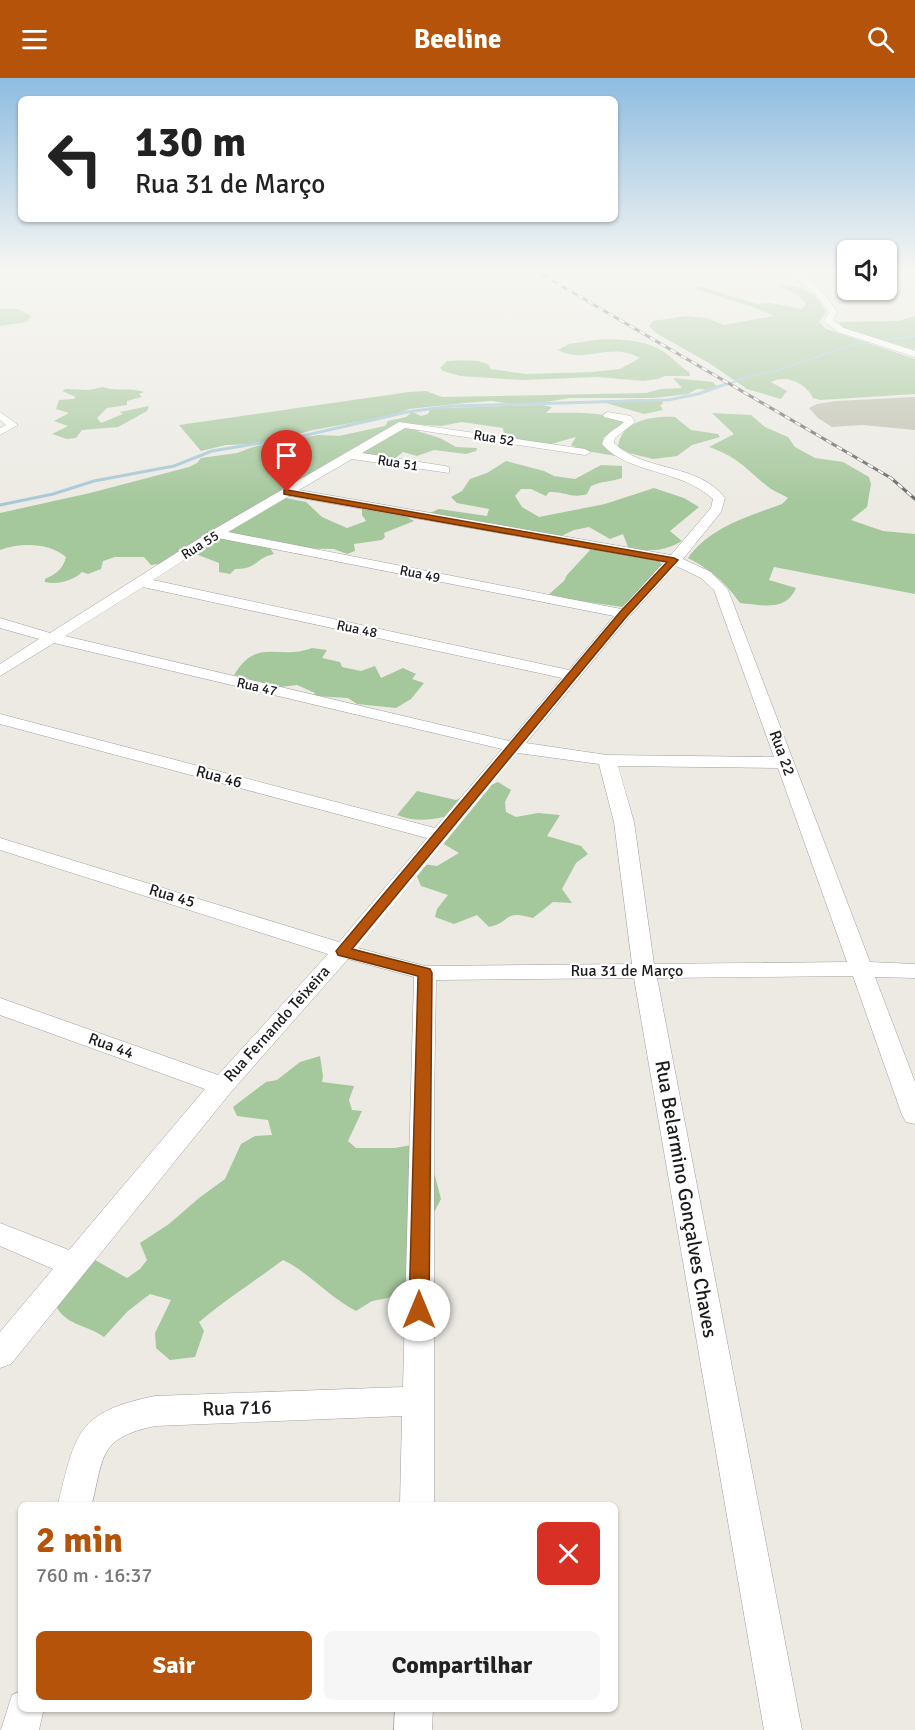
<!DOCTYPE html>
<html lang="pt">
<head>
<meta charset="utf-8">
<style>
	:root { --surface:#fff; --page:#f6f6f6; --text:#222; --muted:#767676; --accent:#b45309 }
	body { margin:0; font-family:Signika,sans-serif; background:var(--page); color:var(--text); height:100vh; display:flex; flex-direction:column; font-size:22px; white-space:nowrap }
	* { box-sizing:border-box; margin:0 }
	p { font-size:20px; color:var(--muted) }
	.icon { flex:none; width:33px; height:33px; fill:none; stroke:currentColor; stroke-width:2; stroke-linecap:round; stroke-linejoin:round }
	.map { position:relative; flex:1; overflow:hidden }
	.drawer { position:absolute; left:18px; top:1424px; width:600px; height:210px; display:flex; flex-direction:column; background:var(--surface); border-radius:9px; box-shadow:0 2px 4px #0004 }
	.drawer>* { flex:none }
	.guide { position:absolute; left:18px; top:18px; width:600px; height:126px; border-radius:9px; box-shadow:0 2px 4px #0004; background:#fff; color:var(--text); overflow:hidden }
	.fabs { position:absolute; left:837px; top:162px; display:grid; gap:12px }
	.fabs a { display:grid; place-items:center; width:60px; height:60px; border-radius:9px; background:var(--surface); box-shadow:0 2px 4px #0004; font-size:30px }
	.pin { position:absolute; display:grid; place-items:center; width:51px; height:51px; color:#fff; margin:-62px -26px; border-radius:50% 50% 50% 0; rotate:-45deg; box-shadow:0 0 6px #0007 }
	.pin .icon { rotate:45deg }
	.me { position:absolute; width:66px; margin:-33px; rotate:0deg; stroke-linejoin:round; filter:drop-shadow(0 0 4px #0008) }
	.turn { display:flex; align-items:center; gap:21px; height:126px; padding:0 18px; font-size:27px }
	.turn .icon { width:78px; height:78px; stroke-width:2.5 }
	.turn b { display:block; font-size:42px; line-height:51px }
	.round { display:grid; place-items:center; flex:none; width:63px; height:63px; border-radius:9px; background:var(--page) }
	.overview { display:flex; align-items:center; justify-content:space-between; height:102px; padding:0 18px }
	h1 { font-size:36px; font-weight:700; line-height:45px; color:var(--accent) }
	.action { display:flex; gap:12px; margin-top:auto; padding:12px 18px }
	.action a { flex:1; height:69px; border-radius:9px; background:var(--accent); color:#fff; font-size:24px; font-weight:700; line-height:69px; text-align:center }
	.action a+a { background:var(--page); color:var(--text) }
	header { display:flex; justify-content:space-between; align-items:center; height:78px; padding:0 18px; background:var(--accent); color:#fff; font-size:27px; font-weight:700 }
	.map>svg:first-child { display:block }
	.construction { fill:#bfc0af }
	.forest { fill:#a5c79c }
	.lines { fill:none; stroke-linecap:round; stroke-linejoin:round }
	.stream-far1 { stroke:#a7c8d6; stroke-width:2 }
	.stream { stroke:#a7c8d6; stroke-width:3 }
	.minor-casing { stroke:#a0a0a0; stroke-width:1 }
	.minor { fill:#fff; fill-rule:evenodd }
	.rail-casing { stroke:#6a6a6a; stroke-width:3 }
	.rail { stroke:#fff; stroke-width:2; stroke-dasharray:6; stroke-linecap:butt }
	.route { fill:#b45309; stroke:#753606; stroke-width:1.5 }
	.labels { text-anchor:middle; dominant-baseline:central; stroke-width:4.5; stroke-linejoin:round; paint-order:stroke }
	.far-street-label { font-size:14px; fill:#1c1c1c; stroke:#fff }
	.street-label { font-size:16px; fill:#1c1c1c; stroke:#fff }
	.near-street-label { font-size:20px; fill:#1c1c1c; stroke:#fff }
</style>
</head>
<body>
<header><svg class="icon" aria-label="menu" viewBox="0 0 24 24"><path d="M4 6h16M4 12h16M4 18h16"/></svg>Beeline<svg class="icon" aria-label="search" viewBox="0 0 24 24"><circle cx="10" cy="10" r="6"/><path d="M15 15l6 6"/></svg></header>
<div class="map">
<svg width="915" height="1652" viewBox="0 0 915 1652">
	<rect width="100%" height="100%" fill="#eceae3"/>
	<!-- construction -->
	<path class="construction" d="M 915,319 L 915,352 L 862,347 L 832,349 L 818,340 L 809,330 L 817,326 L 836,323 Z"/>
	<!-- forest -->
	<g class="forest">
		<path d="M 788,206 C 805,211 818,216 826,234 L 819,244 L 826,251 L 915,281 L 915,316 L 820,322 L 813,320 C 806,305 785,296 771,304 L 787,313 L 781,321 L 747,311 L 709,285 L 656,255 L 649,248 L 653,243 L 686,238 L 707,240 L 724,247 L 774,238 L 753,229 L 691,210 L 703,209 L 757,226 L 770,225 L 802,231 L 806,226 L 797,216 L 779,208 Z"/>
		<path d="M 0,231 L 18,231 L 31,238 L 27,244 L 0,248 Z"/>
		<path d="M 915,238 L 915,272 L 841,249 L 839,244 L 899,243 Z"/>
		<path d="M 595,262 C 617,261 645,261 664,274 C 673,280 680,289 689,294 L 690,298 L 665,298 L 658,301 L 643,303 L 598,299 L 522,302 L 460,298 L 443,293 L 440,290 L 447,283 C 462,282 475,281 488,286 L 491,291 L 526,296 L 592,294 L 620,291 L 640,280 C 607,263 587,287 558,272 L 569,266 Z"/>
		<path d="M 673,300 L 713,304 L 717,309 L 712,312 L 697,311 L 688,316 L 653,320 L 570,320 L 540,325 L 511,326 L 492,323 L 465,325 L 409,331 L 390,338 L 313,352 L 260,366 L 226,367 L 201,373 L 179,347 L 409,314 L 426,313 L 442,319 L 646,315 L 661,311 L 682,310 Z"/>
		<path d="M 103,309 C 117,314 130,309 144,314 L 139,316 L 142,319 L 127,323 L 127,327 L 107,330 L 97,340 L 101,345 L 123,336 L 120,334 L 149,328 L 147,333 L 118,349 L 82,352 L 76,360 L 67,361 L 52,356 L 68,348 L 54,343 L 69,335 L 56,331 L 59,322 L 73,321 L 76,319 L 62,313 L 66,311 L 89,312 Z"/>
		<path d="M 640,321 L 662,323 L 663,326 L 660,327 L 663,332 L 644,336 L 599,323 Z"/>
		<path d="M 542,327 L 552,329 L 546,335 C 571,335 602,333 626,343 C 618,352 611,353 603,360 L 616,378 L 581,372 L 571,367 L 576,359 L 544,368 L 505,361 L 503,350 L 462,344 L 441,348 L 397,345 L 421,352 L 417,353 L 440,360 L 456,369 L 477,370 L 476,373 L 466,376 L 434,372 L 417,378 L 403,374 L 393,382 L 358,377 L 164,485 L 151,487 L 144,479 L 115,479 L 103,483 L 101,491 L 88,496 L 82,494 C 73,503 57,507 45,504 L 45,501 C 56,496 63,491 66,479 C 48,464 20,465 0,472 L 0,435 L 90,415 L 189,389 L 197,385 L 201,380 L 237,375 L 253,369 L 293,361 L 319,357 L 339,358 L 385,348 L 388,343 L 406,339 L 412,334 L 421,338 L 428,336 L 430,332 L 445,330 Z"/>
		<path d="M 712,335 L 751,337 L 765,349 L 788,359 L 795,369 L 815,380 L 843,384 L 869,399 L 871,406 L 867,429 L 851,442 L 883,453 L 915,456 L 915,516 L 774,489 L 769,502 L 796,510 C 786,534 762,527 740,525 C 725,504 711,492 688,480 C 710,449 747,439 782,426 L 788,420 C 782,416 773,413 767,408 C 745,390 738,379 709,369 L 734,356 Z"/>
		<path d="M 675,339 L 691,352 L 718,356 L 720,359 L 692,367 L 677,378 L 653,381 L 629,375 L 618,369 C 621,342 653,338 675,339 Z"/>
		<path d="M 506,383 L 544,393 L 554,398 L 575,401 L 601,387 L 622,388 L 622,400 C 611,404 601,403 591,408 L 587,416 C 571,421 565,413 549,414 L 546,418 L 531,411 L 521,411 L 515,418 L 522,429 L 539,439 L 605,426 L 654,410 L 684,420 L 699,429 L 670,453 L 682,463 C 663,474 649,474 628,469 L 623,456 L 610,461 L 589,449 L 574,452 L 559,459 L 430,435 L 439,431 L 487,438 L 489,431 L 457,425 L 451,419 L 462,413 L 470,401 L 487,395 Z"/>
		<path d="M 286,420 L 306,424 L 322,439 L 347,450 L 366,443 L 362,437 L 362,431 L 405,438 L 414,443 L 384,455 L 385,459 L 382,462 L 354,466 L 355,473 L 347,476 L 334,471 L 270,470 L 274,476 C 253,481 259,491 235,491 L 230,496 L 219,494 L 219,485 L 193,475 Z"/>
		<path d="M 592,470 L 659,482 L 663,489 L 622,529 L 547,518 L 564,503 L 567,497 Z"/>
		<path d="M 312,570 L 327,572 L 322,580 L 340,584 L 342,589 L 361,593 L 375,588 L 381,600 L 403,590 L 416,596 L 412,601 L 424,605 L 411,621 L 396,630 L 357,626 L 348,620 L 314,618 L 315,615 L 297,607 L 280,609 L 234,597 C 257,558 279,583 312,570 Z"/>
		<path d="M 498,704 L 511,712 L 505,724 L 506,734 L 516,739 L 538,735 L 560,737 L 547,758 L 581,768 L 588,776 L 576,785 L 562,811 L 572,825 L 553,824 L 533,840 C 502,831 513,844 489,849 L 477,837 L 454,846 L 435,839 L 437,831 L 448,817 L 421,808 L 416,796 L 422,786 L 437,788 L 459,775 L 442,765 L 452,745 L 443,739 C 426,743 413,743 397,737 L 417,713 L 456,722 Z"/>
		<path d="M 320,978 L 323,998 L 322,1004 L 354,1008 L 349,1022 L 352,1032 L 362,1033 L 348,1063 L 356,1070 L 395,1070 L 416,1066 L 435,1098 L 441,1121 L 426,1150 L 413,1205 L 388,1220 L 372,1223 L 356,1233 C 329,1219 307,1193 283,1182 C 255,1203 226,1221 199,1244 L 204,1253 L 195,1279 L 170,1282 L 156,1270 L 155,1255 L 171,1222 L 150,1216 L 128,1233 L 104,1259 C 86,1246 65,1248 55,1226 L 95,1182 L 127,1200 L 140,1191 L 147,1182 L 140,1165 L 169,1146 L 199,1120 L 225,1101 L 241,1066 L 255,1058 L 272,1057 L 268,1042 L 237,1038 L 233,1029 L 266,1004 L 277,1002 L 300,984 Z"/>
	</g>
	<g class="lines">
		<!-- stream-far1 -->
		<path class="stream-far1" d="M 725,307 L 754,297 L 779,292 L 854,266 L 915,258"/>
		<!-- stream -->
		<path class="stream" d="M 0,427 L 53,416 L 94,403 L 174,388 L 212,373 L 298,359 L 407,334 L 452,328 L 668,322 L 698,316 L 729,305"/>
		<!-- minor casing -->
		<g class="minor-casing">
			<g id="minor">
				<path d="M 788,193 C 809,193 827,218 837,234 L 833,242 L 844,250 L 915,273 L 915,279 L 838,254 L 824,243 L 829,234 L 819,219 Z"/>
				<path d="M 0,334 L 18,347 L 0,357 L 0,350 L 6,347 L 0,342 Z"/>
				<path d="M 608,334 L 631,338 L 635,344 L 615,360 L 614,365 C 645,395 697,384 725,420 L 721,434 L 683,481 L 711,494 L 728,512 L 870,884 L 915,886 L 915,900 L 875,899 L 915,1004 L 915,1046 L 906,1044 L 902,1037 L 853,898 L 657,900 L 802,1652 L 764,1652 L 634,900 L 436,902 L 434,1027 L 434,1426 L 400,1426 L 402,1338 L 155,1348 C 99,1360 104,1377 92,1426 L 58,1426 C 76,1354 77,1334 155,1318 L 403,1309 L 414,899 L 348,881 L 231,1014 L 11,1286 L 0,1290 L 0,1254 L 53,1191 L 0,1168 L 0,1145 L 69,1172 L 205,1011 L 0,937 L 0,920 L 218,997 L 328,876 L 0,772 L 0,760 L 339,864 L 427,760 L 0,646 L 0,636 L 435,750 L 502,671 L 54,565 L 0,598 L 0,586 L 39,561 L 0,550 L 0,540 L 50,555 L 211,453 L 399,344 L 585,371 L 591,374 L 585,377 L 405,350 L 362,375 L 445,388 L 449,389 L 449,395 L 352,381 L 299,412 L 671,477 L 711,430 L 713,421 C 679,390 627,396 602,366 C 605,354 616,352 624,344 L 604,339 L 603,337 ZM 289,418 L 664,484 L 621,531 L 228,454 ZM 218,460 L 614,538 L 569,592 L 153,502 ZM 676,488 L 701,500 L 714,512 L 774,679 L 607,677 L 526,665 L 629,539 ZM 143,509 L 562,600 L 509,663 L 65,558 ZM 518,675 L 599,686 L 614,744 L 632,886 L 425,888 L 358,870 ZM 618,688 L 778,690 L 847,884 L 654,886 L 634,744 Z"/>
				<path d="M 21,1613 L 21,1630 L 44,1630 L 39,1652 L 1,1652 L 12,1617 Z"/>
				<path d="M 395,1630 L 433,1630 L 432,1652 L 394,1652 Z"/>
			</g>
		</g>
		<!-- minor -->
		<use href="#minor" class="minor"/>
		<!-- rail casing -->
		<g class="rail-casing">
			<path id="rail" d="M 536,193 L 891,400 L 915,421"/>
		</g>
		<!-- rail -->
		<use href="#rail" class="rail"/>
	</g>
	<!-- sky -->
	<linearGradient id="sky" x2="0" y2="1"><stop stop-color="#8ebce1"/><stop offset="0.45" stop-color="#f6f6f2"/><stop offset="1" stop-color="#f6f6f2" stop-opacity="0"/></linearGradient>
	<rect width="915" height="425" fill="url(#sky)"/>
	<!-- route -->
	<path class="route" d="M 287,412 L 674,480 L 678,482 L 627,538 L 352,871 L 430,891 L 432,895 L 429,1232 L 426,1237 L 419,1240 L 412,1237 L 409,1232 L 418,898 L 338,877 L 336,873 L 620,534 L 667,484 L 284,416 L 284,412 Z"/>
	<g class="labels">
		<!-- far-street labels -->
		<g class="far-street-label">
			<text transform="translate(494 360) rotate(9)">Rua 52</text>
			<text transform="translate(398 385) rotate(9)">Rua 51</text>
			<text transform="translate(200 467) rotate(-32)">Rua 55</text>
			<text transform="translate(420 496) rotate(11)">Rua 49</text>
			<text transform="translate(357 551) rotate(12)">Rua 48</text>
			<text transform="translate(257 609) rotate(13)">Rua 47</text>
		</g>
		<!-- street labels -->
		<g class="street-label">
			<text transform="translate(782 675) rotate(70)">Rua 22</text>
			<text transform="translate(219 699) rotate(15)">Rua 46</text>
			<text transform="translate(172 818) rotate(17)">Rua 45</text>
			<text x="627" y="893">Rua 31 de Março</text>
			<text transform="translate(277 946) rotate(-48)">Rua Fernando Teixeira</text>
			<text transform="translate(111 968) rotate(20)">Rua 44</text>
		</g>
		<!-- near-street labels -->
		<g class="near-street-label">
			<text transform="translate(686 1121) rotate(80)">Rua Belarmino Gonçalves Chaves</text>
			<text transform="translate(237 1330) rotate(-2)">Rua 716</text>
		</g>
	</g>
</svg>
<div class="fabs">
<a><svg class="icon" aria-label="sound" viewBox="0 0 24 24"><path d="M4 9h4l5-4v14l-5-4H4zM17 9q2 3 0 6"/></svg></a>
</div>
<div class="pin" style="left:287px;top:414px;background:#d93025"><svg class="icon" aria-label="arrive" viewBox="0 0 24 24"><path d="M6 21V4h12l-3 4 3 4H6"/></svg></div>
<svg class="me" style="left:419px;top:1232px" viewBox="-20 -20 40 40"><circle r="19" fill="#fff"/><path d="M0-13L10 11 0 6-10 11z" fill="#b45309"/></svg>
<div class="guide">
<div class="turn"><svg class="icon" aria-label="left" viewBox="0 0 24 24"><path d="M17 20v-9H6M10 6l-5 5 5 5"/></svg><div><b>130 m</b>Rua 31 de Março</div></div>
</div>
<section class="drawer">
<div class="overview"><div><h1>2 min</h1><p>760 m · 16:37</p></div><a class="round" style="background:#d93025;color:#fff"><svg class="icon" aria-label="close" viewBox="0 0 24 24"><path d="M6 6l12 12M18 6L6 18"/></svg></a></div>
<div class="action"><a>Sair</a><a>Compartilhar</a></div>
</section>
</div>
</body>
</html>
